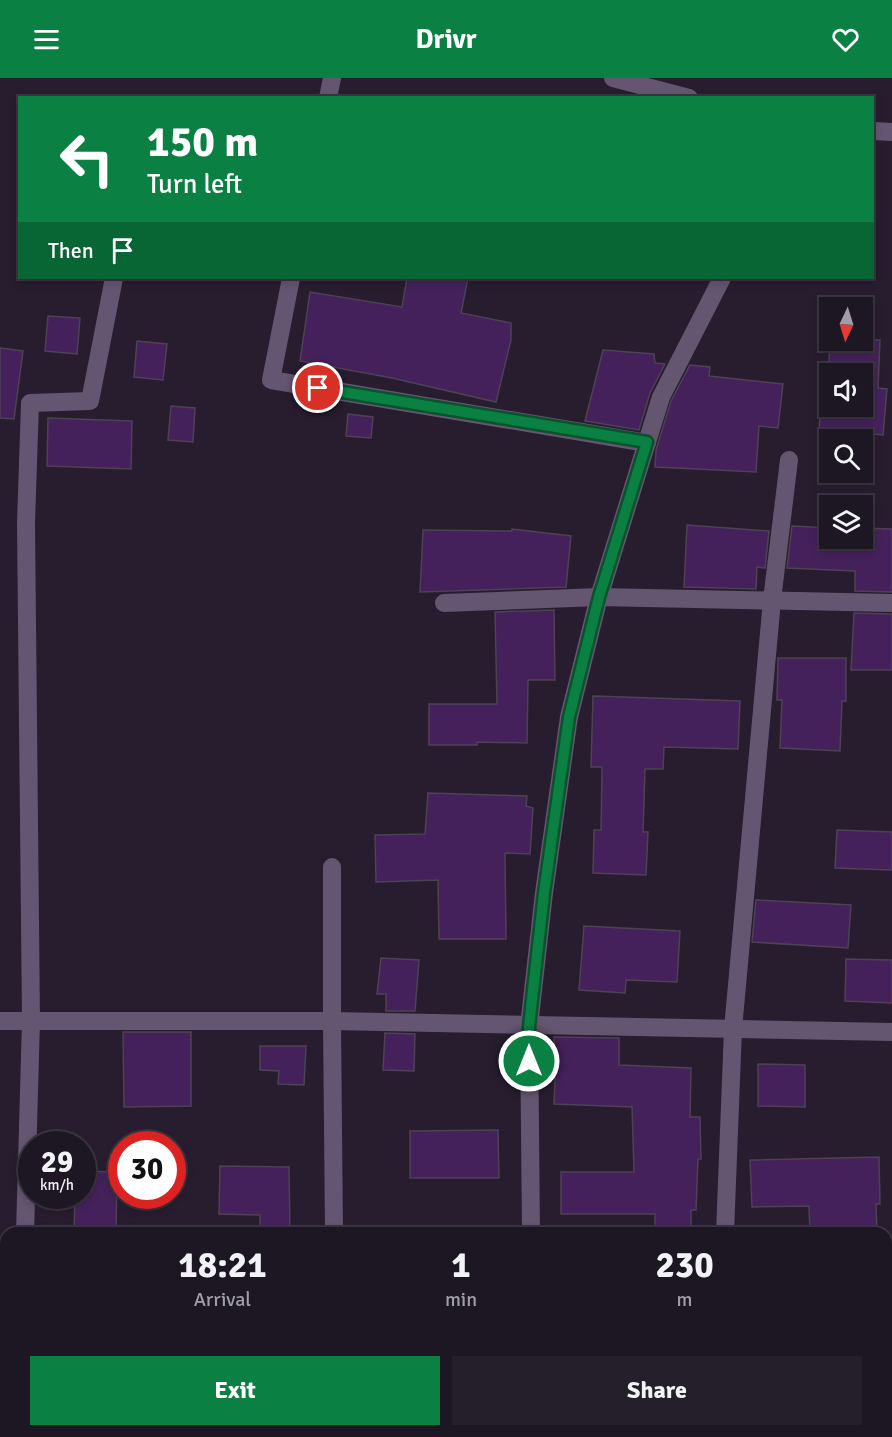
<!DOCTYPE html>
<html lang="en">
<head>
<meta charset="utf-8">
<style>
	:root { --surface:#1d1623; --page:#251f2b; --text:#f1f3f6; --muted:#a09fa6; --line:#3b3541; --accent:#0b8043 }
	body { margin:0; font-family:Signika,sans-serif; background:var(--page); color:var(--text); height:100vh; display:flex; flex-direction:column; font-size:22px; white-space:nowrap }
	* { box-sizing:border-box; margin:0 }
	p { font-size:20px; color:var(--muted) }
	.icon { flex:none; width:33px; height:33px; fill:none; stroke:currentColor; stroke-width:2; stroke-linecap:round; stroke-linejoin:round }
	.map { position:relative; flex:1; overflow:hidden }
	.sheet { position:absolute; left:0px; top:1149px; width:892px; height:210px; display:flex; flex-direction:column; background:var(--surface); border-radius:18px 18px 0 0; box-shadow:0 3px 9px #0003,0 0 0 2px var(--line) }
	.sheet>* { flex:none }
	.guide { position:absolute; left:18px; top:18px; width:856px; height:183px; border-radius:0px; box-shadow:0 3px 9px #0003,0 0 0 2px var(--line); background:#0b8043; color:#fff; overflow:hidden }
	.needle { width:39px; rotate:184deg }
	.buttons { position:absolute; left:819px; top:219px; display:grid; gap:12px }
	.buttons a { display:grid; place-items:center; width:54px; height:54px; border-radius:0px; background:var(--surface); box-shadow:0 3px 9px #0003,0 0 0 2px var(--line); font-size:30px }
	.speed { position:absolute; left:18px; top:1053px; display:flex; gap:12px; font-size:30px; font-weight:700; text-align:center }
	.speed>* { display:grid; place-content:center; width:78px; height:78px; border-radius:50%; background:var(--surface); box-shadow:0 3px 9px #0003,0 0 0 2px var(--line); line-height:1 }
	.speed small { font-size:15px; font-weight:400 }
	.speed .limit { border:9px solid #d22; background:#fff; color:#111 }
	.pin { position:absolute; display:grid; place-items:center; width:51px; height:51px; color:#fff; margin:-26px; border:3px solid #fff; border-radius:50%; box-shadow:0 2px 6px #0007 }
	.me { position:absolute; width:66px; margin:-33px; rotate:0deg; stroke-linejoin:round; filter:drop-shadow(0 0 4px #0008) }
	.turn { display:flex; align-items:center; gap:21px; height:126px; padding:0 30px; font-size:27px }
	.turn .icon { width:78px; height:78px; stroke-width:2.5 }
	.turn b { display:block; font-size:42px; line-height:51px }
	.then { display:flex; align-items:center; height:57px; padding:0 30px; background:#0003; gap:12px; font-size:22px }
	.eta { display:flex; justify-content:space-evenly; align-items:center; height:102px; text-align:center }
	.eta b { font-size:36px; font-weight:800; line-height:42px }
	.cta { display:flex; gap:12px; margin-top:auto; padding:12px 30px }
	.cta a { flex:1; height:69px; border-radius:0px; background:var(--accent); color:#fff; font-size:24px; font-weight:800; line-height:69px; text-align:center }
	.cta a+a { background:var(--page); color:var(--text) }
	header { display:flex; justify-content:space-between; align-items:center; height:78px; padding:0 30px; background:var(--accent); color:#fff; font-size:27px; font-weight:800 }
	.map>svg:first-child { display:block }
	.building { fill:#44215a; stroke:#4d4255; stroke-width:1.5; fill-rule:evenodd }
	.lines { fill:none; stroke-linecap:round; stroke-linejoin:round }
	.minor { stroke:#645570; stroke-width:18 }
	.route-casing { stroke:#07532c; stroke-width:15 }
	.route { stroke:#0b8043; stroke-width:10 }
</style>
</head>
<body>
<header><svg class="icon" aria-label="menu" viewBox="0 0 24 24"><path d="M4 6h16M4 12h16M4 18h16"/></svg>Drivr<svg class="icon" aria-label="heart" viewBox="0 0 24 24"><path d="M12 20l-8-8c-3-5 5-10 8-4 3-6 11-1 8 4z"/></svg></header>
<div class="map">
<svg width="892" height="1359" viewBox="0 0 892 1359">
	<rect width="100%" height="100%" fill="#271d2f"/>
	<!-- building -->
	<g class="building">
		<path d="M 407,200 L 468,200 L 461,235 L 511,245 L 511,262 L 496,324 L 392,300 L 300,283 L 310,214 L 402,229 Z"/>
		<path d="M 48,238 L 80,240 L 77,276 L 45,273 Z"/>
		<path d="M 830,262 L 880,262 L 878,310 L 887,311 L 883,357 L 819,351 L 823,305 L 828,306 ZM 830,296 L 862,296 L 862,328 L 830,328 Z"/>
		<path d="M 137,263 L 167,266 L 163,302 L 134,299 Z"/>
		<path d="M 0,270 L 23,273 L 14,341 L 0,340 Z"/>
		<path d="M 603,272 L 654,276 L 655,285 L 665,286 L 650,315 L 639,352 L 585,343 Z"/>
		<path d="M 690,287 L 710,289 L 709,298 L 783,306 L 778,350 L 759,348 L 756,394 L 655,389 L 656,372 L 671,323 Z"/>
		<path d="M 171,328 L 195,330 L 193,364 L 168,362 Z"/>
		<path d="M 348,336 L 373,339 L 371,360 L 346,358 Z"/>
		<path d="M 48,340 L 132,343 L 131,391 L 47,388 Z"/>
		<path d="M 687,447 L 769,453 L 765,490 L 757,489 L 756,511 L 684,509 Z"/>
		<path d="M 792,448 L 830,450 L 830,460 L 862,460 L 862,450 L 892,451 L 892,514 L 855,513 L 855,493 L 787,490 Z"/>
		<path d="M 512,451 L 571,458 L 566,509 L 420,514 L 423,452 L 512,453 Z"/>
		<path d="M 554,532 L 555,602 L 528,602 L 527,665 L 477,664 L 477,667 L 429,667 L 429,626 L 497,626 L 495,534 Z"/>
		<path d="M 854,535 L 892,536 L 892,592 L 851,592 Z"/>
		<path d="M 778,580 L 846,580 L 846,623 L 842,623 L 840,673 L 780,670 L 782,622 L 777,622 Z"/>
		<path d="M 593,618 L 740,623 L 738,671 L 664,669 L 663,691 L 645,691 L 643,754 L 648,754 L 646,797 L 593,795 L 594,752 L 601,752 L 602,689 L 591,689 Z"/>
		<path d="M 428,715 L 527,718 L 526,728 L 533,730 L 530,776 L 505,775 L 506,861 L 439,861 L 438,802 L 376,804 L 375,757 L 425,756 Z"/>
		<path d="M 837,752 L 892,754 L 892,792 L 835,790 Z"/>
		<path d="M 756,822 L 851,827 L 848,870 L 752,864 Z"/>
		<path d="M 584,848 L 680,853 L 677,904 L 626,902 L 625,915 L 579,912 Z"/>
		<path d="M 381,880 L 419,882 L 415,933 L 386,933 L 386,916 L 377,916 Z"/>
		<path d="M 846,881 L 892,882 L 892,925 L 845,923 Z"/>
		<path d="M 123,954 L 191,954 L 191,1028 L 124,1029 Z"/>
		<path d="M 385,955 L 415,956 L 414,993 L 383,992 Z"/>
		<path d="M 554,959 L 619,960 L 619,987 L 691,990 L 690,1039 L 700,1039 L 701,1081 L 698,1081 L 696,1132 L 691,1132 L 691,1155 L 655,1155 L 655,1136 L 561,1136 L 561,1094 L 634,1094 L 632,1029 L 554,1026 L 556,979 L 555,980 Z"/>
		<path d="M 260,968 L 306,968 L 304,1007 L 278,1006 L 279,993 L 260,992 Z"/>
		<path d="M 758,986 L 805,987 L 805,1029 L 758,1028 Z"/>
		<path d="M 498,1052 L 499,1100 L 410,1100 L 410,1053 Z"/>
		<path d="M 879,1079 L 880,1126 L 876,1126 L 877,1155 L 810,1155 L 809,1128 L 752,1129 L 750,1082 Z"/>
		<path d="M 220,1088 L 289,1089 L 290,1155 L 260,1155 L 260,1137 L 219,1136 Z"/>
		<path d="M 82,1093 L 117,1094 L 116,1155 L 74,1155 L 75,1118 L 82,1118 Z"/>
	</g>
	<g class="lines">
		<!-- minor -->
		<g class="minor">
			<path d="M 613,0 L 689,20"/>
			<path d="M 328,20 L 332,0"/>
			<path d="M 873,53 L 892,54"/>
			<path d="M 291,200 L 271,302 L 647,365"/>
			<path d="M 444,525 L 599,519 L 892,525"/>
			<path d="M 332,789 L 332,943 L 334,1155"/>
			<path d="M 0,943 L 332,943 L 892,954"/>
			<path d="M 25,1155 L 31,943 L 26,445 L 30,325 L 90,323 L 114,200"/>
			<path d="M 531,1155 L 529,948 L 544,815 L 569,639 L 599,519 L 661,319 L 722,200"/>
			<path d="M 725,1155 L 733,951 L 772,522 L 789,382"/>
			<path d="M 886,1266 L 892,1266"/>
			<path d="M 719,1353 L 719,1359"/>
			<path d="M 18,1359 L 19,1353"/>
			<path d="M 334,1359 L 334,1353"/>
		</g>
	</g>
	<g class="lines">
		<!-- route casing -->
		<g class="route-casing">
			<path id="route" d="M 318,310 L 647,364 L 599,519 L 569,639 L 544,815 L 529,948 L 529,983"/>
		</g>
		<!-- route -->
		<use href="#route" class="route"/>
	</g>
</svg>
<div class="buttons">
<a><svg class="needle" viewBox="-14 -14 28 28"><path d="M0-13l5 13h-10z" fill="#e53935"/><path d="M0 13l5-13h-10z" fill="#a09fa6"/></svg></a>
<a><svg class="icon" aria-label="sound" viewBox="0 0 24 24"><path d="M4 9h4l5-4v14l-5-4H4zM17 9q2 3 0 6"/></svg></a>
<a><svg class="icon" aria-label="search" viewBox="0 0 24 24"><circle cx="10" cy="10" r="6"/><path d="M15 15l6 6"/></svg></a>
<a><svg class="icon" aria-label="layers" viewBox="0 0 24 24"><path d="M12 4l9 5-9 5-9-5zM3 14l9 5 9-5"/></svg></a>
</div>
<div class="speed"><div>29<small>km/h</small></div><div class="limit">30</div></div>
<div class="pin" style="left:318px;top:310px;background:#d93025"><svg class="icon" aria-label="arrive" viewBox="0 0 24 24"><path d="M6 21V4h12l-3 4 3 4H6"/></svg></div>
<svg class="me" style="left:529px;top:983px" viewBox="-20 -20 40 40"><circle r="17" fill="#0b8043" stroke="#fff" stroke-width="3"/><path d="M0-11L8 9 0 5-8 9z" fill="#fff"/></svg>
<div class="guide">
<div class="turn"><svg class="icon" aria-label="left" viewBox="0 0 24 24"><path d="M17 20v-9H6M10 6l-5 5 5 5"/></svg><div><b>150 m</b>Turn left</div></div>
<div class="then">Then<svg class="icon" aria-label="arrive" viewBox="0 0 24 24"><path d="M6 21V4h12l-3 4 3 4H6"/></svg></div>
</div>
<section class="sheet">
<div class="eta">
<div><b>18:21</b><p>Arrival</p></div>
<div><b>1</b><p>min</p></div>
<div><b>230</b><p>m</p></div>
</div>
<div class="cta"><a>Exit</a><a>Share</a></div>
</section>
</div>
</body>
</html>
